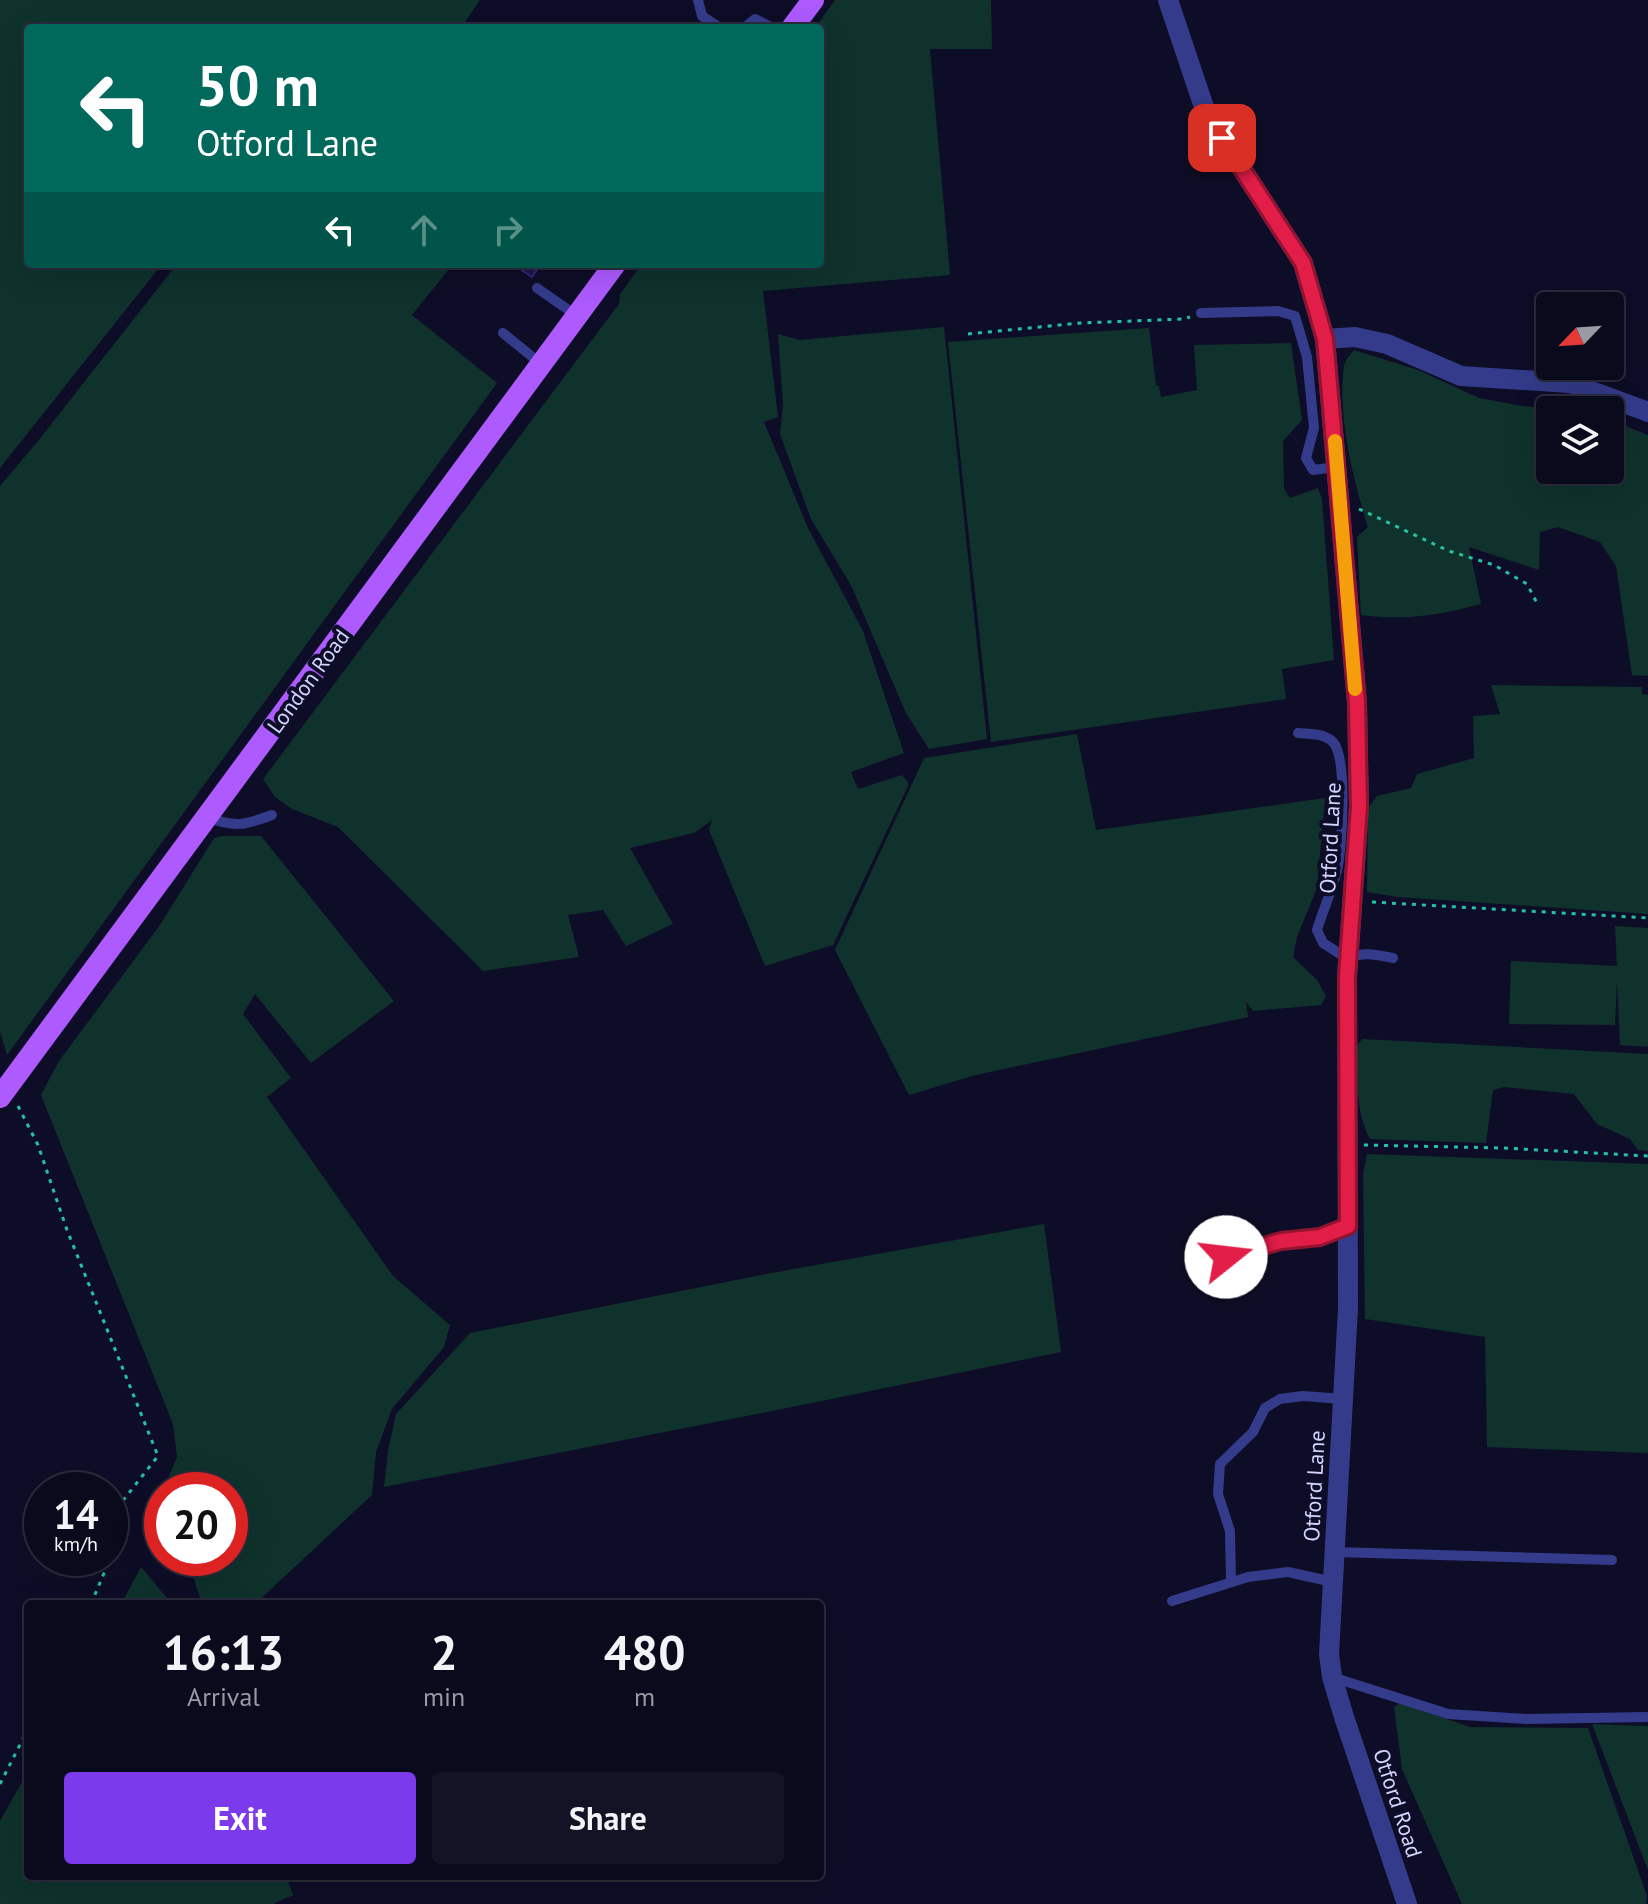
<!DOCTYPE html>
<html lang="en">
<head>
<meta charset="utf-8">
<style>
	:root { --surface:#0a0a1d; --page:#131326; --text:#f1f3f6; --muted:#999aa4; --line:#2a2b3b; --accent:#7c3aed }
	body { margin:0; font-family:"PT Sans",sans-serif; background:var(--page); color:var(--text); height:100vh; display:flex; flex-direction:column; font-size:30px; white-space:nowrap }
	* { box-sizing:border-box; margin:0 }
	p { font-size:26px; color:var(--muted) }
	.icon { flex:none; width:44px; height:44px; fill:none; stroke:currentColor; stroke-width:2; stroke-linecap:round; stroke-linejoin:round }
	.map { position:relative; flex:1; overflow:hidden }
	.drawer { position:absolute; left:24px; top:1600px; width:800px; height:280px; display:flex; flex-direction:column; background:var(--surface); border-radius:8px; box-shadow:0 8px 32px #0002,0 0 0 2px var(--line) }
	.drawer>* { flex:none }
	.top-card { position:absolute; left:24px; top:24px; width:800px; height:244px; border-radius:8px; box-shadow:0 8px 32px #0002,0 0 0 2px var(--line); background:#00695c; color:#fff; overflow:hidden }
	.needle { width:52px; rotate:245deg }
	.controls { position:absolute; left:1536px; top:292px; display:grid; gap:16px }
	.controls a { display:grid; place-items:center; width:88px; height:88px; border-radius:8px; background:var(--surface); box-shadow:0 8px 32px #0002,0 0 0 2px var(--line); font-size:40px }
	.speed { position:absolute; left:24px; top:1472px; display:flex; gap:16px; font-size:40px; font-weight:700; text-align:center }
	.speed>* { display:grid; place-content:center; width:104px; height:104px; border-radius:50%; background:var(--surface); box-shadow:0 8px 32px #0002,0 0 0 2px var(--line); line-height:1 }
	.speed small { font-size:20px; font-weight:400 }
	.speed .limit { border:12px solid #d22; background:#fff; color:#111 }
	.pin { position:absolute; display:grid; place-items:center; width:68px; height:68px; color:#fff; margin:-34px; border-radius:16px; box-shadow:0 4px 12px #0006 }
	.me { position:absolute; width:88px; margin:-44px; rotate:74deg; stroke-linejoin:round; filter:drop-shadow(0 0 6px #0008) }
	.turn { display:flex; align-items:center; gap:28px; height:168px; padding:0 40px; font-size:36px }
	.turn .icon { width:104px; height:104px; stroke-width:2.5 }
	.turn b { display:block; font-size:56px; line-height:68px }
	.lanes { display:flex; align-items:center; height:76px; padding:0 40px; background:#0003; justify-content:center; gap:40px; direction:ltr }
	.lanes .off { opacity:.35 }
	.eta { display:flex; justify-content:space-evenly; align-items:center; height:136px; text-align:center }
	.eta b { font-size:48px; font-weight:600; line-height:56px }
	.cta { display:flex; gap:16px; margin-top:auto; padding:16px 40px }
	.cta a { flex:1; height:92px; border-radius:8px; background:var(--accent); color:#fff; font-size:32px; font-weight:600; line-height:92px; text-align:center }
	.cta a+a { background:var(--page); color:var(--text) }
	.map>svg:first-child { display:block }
	.green { fill:#0f322c }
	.building { fill:#1b174a; stroke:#2d2778; stroke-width:2 }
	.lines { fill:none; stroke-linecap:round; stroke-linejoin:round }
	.path { stroke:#24c2a5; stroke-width:3; stroke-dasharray:4 6; stroke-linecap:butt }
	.service { stroke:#343b8a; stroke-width:10 }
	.minor { stroke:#343b8a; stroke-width:20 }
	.primary { stroke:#ad5aff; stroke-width:22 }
	.route-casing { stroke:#92132f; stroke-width:20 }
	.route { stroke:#e11d48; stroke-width:14 }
	.slow { stroke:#f59e0b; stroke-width:14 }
	.labels { text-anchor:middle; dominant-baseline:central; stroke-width:8; stroke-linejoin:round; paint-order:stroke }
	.street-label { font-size:22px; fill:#d3d3ff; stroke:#0e0d27 }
</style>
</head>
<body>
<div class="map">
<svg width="1648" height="1904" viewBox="0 0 1648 1904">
	<rect width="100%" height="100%" fill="#0e0d27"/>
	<!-- green -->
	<g class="green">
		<path d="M 0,0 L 480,0 L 461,28 L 28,28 L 28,264 L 162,264 L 0,468 Z"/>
		<path d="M 835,0 L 991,0 L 992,49 L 930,49 L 950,275 L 763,291 L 778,417 L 764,422 L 808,528 L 863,631 L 904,753 L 851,772 L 858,789 L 902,775 L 909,784 L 833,945 L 765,966 L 709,830 L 712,820 L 694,833 L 630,848 L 673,924 L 626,946 L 603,910 L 568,915 L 579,957 L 483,971 L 338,827 L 292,809 L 275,797 L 263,779 L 619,304 L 620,294 L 642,264 L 820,264 L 820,28 L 815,28 Z"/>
		<path d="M 177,264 L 453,264 L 412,315 L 497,383 L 7,1055 L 0,1032 L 0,486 L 38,441 Z"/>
		<path d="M 944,327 L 987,739 L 929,749 L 906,713 L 851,585 L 811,519 L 780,434 L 783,404 L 778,334 L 799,340 Z"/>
		<path d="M 1149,328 L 1156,385 L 1159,386 L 1161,397 L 1197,390 L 1194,345 L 1291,343 L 1302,420 L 1283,441 L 1284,488 L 1290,498 L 1318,488 L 1322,499 L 1334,660 L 1282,669 L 1286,699 L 991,742 L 948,342 Z"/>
		<path d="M 1354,350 L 1418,370 L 1479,398 L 1522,406 L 1565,410 L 1550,410 L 1550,470 L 1610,470 L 1610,420 L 1648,435 L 1648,676 L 1632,675 L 1616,566 L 1600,542 L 1558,527 L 1540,532 L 1539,570 L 1469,547 L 1481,604 C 1441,615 1402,621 1361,615 L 1357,537 L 1368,527 C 1353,480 1337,414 1344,366 C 1345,360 1350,355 1354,350 Z"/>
		<path d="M 1491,685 L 1642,687 L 1642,694 L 1648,695 L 1648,914 L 1398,897 L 1367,892 L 1368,808 L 1377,796 L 1411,788 L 1417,774 L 1474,758 L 1473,716 L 1500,714 Z"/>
		<path d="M 1077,734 L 1096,830 L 1325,798 L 1317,888 L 1297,937 L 1293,957 L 1317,980 L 1326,996 L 1321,1005 L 1253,1011 L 1246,1002 L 1248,1017 L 976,1075 L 909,1095 L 835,950 L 924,758 Z"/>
		<path d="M 223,836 L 261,836 L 394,1001 L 311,1063 L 255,994 L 243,1014 L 291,1078 L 267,1097 L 393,1276 L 450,1325 L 444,1347 L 392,1409 L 376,1452 L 372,1495 L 255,1604 L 202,1604 L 187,1558 L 230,1558 L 230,1490 L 166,1490 L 165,1486 L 177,1457 L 173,1424 L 41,1095 L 59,1061 L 160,925 L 214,838 Z"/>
		<path d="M 1615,926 L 1648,928 L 1648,1047 L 1620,1045 L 1617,981 L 1615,1025 L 1509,1024 L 1511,961 L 1617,966 Z"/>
		<path d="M 1362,1039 L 1648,1054 L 1648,1151 L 1638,1150 L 1630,1139 L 1597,1124 L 1574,1094 L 1504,1087 L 1493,1090 L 1486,1143 L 1370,1139 C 1355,1112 1358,1077 1356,1047 Z"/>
		<path d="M 1367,1154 L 1648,1164 L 1648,1453 L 1487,1447 L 1485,1337 L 1365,1319 L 1363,1175 Z"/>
		<path d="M 1044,1224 L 1061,1352 L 792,1407 L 384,1487 L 388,1450 L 396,1414 L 470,1333 L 766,1274 Z"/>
		<path d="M 141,1567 L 172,1604 L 121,1604 Z"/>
		<path d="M 1400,1703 L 1470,1727 L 1588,1728 L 1647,1896 L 1646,1904 L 1462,1904 L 1402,1769 L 1394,1707 Z"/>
		<path d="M 1592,1724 L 1648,1726 L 1648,1870 Z"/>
		<path d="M 28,1771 L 28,1876 L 286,1876 L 293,1895 L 273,1904 L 0,1904 L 0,1821 Z"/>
	</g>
	<!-- building -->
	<path class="building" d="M 513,264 L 541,264 L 532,277 Z"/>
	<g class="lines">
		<!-- path -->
		<g class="path">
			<path d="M 968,334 L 1080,323 L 1183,319 L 1190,317"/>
			<path d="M 1359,509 L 1449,551 L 1494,565 L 1527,584 L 1538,605"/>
			<path d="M 1372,902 L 1648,918"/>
			<path d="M 18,1106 L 38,1145 L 67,1230 L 158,1456 L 110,1517"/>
			<path d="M 1364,1145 L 1503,1148 L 1648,1156"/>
			<path d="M 91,1604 L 118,1540 L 110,1525"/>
			<path d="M 0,1784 L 28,1729"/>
		</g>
		<!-- service -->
		<g class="service">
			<path d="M 698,0 L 702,16 L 720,28"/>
			<path d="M 744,28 L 755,19 L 773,28"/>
			<path d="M 537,288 L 577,316"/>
			<path d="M 1201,313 L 1278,311 L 1295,316 L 1307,357 L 1314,428 L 1306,458 L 1313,470 L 1336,467"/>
			<path d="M 503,333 L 541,364"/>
			<path d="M 1298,733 C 1310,734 1324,733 1333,742 C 1348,758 1342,849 1337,871 C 1332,891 1323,910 1317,930 L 1323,943 L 1348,959 C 1362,951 1377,955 1393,958"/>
			<path d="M 207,817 C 235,828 245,825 272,815"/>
			<path d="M 1226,1257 L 1281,1241 L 1320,1237 L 1348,1226"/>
			<path d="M 1335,1552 L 1612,1560"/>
			<path d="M 1231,1582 L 1230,1531 L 1218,1494 L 1220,1464 L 1253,1432 L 1265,1408 L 1280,1399 L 1303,1396 L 1343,1399"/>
			<path d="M 1172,1601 L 1248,1577 L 1288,1572 L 1333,1582"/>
			<path d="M 1332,1677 L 1448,1714 L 1526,1719 L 1648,1717"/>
		</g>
		<!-- minor -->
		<g class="minor">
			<path d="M 1168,0 L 1206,113 L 1303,263 L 1325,339 L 1357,703 L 1359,807 L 1347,977 L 1348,1308 L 1329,1654 L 1332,1677 L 1344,1717 L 1407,1904"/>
			<path d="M 1325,339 L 1355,337 L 1387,344 L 1461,376 L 1570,383 L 1648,412"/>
		</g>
		<!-- primary -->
		<g class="primary">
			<path d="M 792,28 L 813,0"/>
			<path d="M 0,1097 L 615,264"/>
		</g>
	</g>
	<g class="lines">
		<!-- route casing -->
		<g class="route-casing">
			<path id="route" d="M 1222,138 L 1303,263 L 1325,339 L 1357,703 L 1359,807 L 1347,977 L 1348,1226 L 1320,1237 L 1281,1241 L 1226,1257"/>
		</g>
		<!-- route -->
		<use href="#route" class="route"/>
		<!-- slow -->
		<path class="slow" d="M 1335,441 L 1355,689"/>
	</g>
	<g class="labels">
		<!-- street labels -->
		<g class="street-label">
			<text transform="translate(308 681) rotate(-54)">London Road</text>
			<text transform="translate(1330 838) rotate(-87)">Otford Lane</text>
			<text transform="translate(1314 1486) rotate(-87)">Otford Lane</text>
			<text transform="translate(1398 1803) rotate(72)">Otford Road</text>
		</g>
	</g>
</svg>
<div class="controls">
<a><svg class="needle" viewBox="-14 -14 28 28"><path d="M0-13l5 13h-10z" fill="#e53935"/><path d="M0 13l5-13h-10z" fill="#999aa4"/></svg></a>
<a><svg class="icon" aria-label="layers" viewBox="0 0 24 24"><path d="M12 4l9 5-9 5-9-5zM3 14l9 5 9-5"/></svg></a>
</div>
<div class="speed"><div>14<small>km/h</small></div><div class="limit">20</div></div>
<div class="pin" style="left:1222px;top:138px;background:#d93025"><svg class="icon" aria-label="arrive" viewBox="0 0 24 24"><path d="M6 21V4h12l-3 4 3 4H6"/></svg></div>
<svg class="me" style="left:1226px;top:1257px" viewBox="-20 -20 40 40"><circle r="19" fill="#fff"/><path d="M0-13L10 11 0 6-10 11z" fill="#e11d48"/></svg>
<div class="top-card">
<div class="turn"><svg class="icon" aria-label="left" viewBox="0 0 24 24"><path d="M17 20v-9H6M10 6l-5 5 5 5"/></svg><div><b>50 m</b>Otford Lane</div></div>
<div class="lanes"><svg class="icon" aria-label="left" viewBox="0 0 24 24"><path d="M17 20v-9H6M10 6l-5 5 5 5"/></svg><svg class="icon off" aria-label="ahead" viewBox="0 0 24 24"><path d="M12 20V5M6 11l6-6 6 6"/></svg><svg class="icon off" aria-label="right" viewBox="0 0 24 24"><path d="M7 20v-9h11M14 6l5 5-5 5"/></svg></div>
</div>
<section class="drawer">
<div class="eta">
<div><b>16:13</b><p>Arrival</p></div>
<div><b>2</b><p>min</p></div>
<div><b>480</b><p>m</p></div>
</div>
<div class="cta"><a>Exit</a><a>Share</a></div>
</section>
</div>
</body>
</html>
